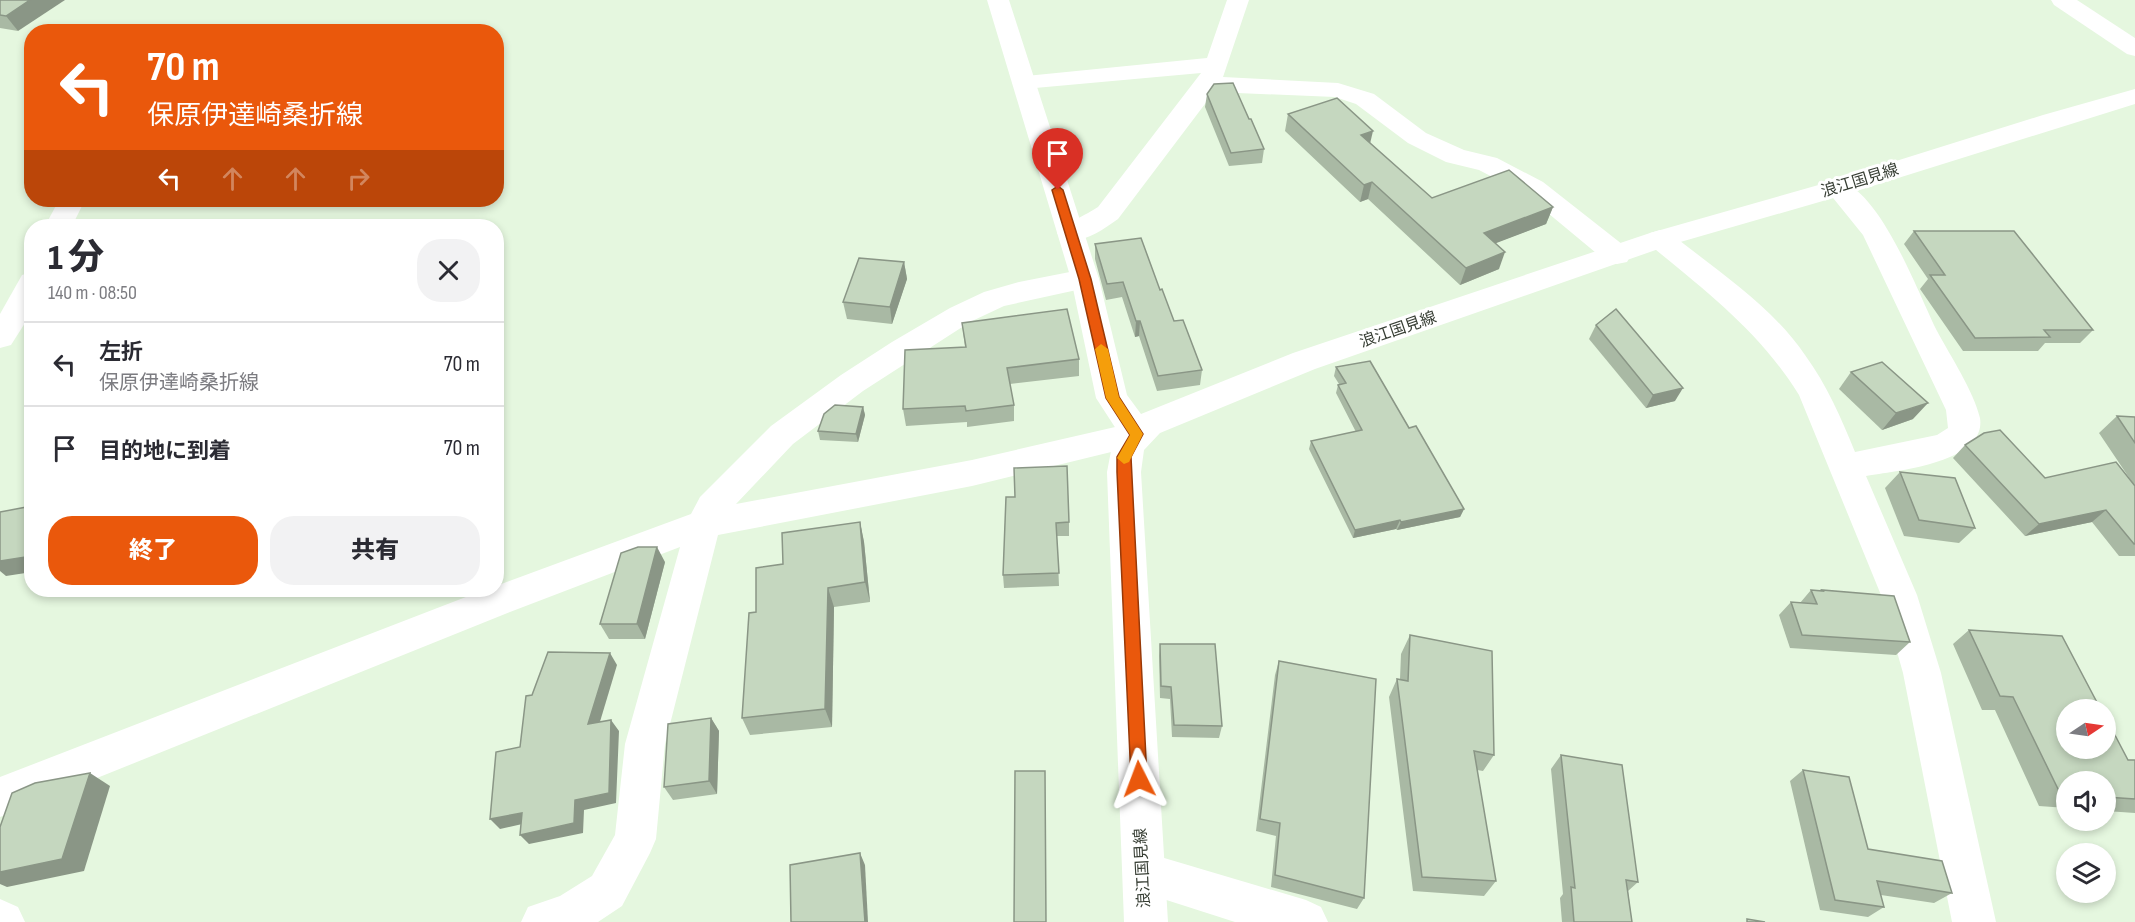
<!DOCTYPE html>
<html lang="ja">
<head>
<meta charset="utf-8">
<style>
	:root { --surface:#fff; --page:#f2f2f3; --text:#2b2b33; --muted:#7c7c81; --line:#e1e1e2; --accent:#ea580c }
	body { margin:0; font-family:"Sofia Sans Condensed","Noto Sans JP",sans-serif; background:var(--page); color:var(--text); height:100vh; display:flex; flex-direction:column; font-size:22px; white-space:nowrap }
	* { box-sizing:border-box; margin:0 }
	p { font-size:20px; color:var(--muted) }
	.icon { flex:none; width:33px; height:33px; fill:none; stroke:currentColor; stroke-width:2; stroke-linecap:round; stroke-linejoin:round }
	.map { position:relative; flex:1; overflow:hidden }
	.panel { position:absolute; left:24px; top:219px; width:480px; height:378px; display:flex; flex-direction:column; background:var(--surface); border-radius:24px; box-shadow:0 3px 9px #0003 }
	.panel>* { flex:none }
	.hud { position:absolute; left:24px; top:24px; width:480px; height:183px; border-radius:24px; box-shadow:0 3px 9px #0003; background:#ea580c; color:#fff; overflow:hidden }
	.needle { width:39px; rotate:77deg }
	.buttons { position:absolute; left:2056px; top:699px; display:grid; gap:12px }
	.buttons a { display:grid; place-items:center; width:60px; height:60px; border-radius:50%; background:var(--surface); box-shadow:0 3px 9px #0003; font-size:30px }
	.pin { position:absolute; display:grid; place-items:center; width:51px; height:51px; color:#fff; margin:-62px -26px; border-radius:50% 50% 50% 0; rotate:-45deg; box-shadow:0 0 6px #0007 }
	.pin .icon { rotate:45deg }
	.me { position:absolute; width:66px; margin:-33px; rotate:357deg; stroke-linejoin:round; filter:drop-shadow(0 0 4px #0008) }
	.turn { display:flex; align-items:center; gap:21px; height:126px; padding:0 24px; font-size:27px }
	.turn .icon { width:78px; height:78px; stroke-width:2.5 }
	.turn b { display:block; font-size:42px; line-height:51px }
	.lanes { display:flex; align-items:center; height:57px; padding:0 24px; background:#0003; justify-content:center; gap:30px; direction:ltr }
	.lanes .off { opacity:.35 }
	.round { display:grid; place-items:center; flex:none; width:63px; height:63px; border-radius:24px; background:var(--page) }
	.head { display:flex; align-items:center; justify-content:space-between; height:102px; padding:0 24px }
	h1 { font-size:36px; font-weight:800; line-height:45px }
	.button { display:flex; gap:12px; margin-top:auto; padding:12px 24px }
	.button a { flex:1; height:69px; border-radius:24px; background:var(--accent); color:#fff; font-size:24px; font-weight:800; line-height:69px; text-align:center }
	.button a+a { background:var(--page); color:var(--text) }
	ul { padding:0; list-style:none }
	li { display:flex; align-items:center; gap:18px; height:84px; padding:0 24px; border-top:2px solid var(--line) }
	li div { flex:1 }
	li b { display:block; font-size:22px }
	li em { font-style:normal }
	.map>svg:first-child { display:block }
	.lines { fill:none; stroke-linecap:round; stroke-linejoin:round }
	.minor { fill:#fff; fill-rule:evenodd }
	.major { fill:#fff; fill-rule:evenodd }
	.wall { fill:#a9b9a4 }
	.shaded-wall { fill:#8a9686 }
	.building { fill:#c5d7bf; stroke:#8a9686; stroke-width:1.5 }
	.route { fill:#ea580c; stroke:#983908; stroke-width:1.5 }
	.slow { fill:#f59e0b }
	.labels { text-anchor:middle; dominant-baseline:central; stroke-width:6; stroke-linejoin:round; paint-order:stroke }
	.street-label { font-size:16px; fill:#373e34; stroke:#fff }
</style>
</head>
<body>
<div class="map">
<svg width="2135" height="922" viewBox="0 0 2135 922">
	<rect width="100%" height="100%" fill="#e5f7df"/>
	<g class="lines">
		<!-- minor -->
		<g class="minor">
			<path d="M 1227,0 L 1249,0 L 1223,77 L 1338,83 L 1374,94 L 1426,133 L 1464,150 L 1497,158 L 1543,182 L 1627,248 L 1631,255 L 1627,262 L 1617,264 L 1607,262 L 1525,194 L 1479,170 L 1446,162 L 1408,143 L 1356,104 L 1335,97 L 1214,92 L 1118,219 C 1101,231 1082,245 1061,239 L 1057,233 C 1062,225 1088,214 1098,207 L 1201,73 L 1024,89 L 1015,87 L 1012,82 L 1015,77 L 1207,58 Z"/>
			<path d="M 2051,0 L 2077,0 L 2135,38 L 2135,56 L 2127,54 L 2054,5 Z"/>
			<path d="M 1838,180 C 1881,191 1918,293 1937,331 C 1951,357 1973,390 1980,418 C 1987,463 1896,471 1866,476 L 1917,595 L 1941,673 L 1996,922 L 1952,922 L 1903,673 L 1881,595 L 1799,395 C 1759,331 1708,293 1650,245 L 1646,239 L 1650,233 L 1660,230 L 1670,233 C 1716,270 1771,305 1805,355 C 1827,385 1841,418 1855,452 L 1937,435 L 1948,428 L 1946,410 L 1863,235 L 1825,188 L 1829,182 Z"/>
			<path d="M 59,200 L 85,200 L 72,226 L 45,226 Z"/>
			<path d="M 1085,269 L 1095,272 L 1099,279 L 1095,286 L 1004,306 L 970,322 L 863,391 L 793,444 L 736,504 L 972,460 L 1137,422 L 1148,425 L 1153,434 L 1148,443 L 972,486 L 718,535 L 665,744 L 656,839 L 650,853 L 622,906 L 598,922 L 521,922 L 528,907 L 560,896 L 592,876 L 615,835 L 625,744 L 680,547 L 510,612 L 0,817 L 0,777 L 484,590 L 496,590 L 496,586 L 691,514 L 700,497 L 771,426 L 841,375 L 892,342 L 950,308 L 984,292 L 1019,282 Z"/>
			<path d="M 32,272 L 32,312 L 11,345 L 0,348 L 0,314 L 22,275 Z"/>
			<path d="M 1144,852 L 1306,900 L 1321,907 L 1328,922 L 1235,922 L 1129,888 L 1123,873 L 1129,858 Z"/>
			<path d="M 0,899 L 18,907 L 25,922 L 0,922 Z"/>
		</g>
		<!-- major -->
		<path class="major" d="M 987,0 L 1009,0 L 1099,279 L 1127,395 L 1141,414 L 1293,353 L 1650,233 L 1829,182 L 2043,115 L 2135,89 L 2135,104 L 1847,194 L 1670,245 L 1315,369 L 1160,433 L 1144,450 L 1141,472 L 1168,922 L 1124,922 L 1107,472 L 1111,451 L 1120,435 L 1096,398 L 1071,279 Z"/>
	</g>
	<!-- wall -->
	<g class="wall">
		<path d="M 0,0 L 18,31 L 0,28 Z"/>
		<path d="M 1207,94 L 1249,119 L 1264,149 L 1262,163 L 1229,166 L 1205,107 Z"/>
		<path d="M 1288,114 L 1370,143 L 1432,198 L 1553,207 L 1546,224 L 1495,243 L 1499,269 L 1460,285 L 1368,199 L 1360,202 L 1285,131 Z"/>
		<path d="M 1914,231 L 2093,330 L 2080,343 L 2045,343 L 2038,351 L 1963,351 L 1920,289 L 1928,279 L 1904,244 Z"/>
		<path d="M 1095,244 L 1160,290 L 1174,321 L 1202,370 L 1200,385 L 1157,391 L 1139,336 L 1135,337 L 1122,297 L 1106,300 L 1095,259 Z"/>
		<path d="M 904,262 L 907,279 L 892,324 L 847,319 L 843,302 Z"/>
		<path d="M 962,323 L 1079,359 L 1079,376 L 1010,384 L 1014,405 L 1014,421 L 967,427 L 967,422 L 906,426 L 903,409 L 965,347 Z"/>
		<path d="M 1596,325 L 1675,401 L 1646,408 L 1589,339 Z"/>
		<path d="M 1336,367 L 1409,428 L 1464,509 L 1460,517 L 1397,530 L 1396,529 L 1353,538 L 1309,449 L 1311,441 L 1356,432 L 1336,393 L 1338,385 L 1339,384 L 1334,376 Z"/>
		<path d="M 1851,372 L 1913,419 L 1882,430 L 1839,389 Z"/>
		<path d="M 863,407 L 865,415 L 858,442 L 820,440 L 818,431 Z"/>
		<path d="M 2117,416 L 2135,417 L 2135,556 L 2119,556 L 2092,522 L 2025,536 L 1953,458 L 1965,445 L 2045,478 L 2132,482 L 2099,433 Z"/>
		<path d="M 1900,472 L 1975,528 L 1959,543 L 1904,536 L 1885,488 Z"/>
		<path d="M 1006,497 L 1069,522 L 1069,536 L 1057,536 L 1059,586 L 1004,588 L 1003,575 Z"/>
		<path d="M 860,522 L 864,542 L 870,602 L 834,607 L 832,727 L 750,735 L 742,718 L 756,612 L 783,564 Z"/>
		<path d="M 665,562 L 645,639 L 609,639 L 600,624 Z"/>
		<path d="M 1811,590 L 1821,591 L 1822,590 L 1910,642 L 1896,655 L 1790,648 L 1779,615 L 1791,602 L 1800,603 Z"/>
		<path d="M 1969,630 L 2128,760 L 2135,760 L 2135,813 L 2106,811 L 2106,782 L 2067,782 L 2067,808 L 2039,806 L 1995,710 L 1982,710 L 1953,644 Z"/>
		<path d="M 1410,635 L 1494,755 L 1483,771 L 1477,770 L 1496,881 L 1484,896 L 1413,891 L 1389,697 L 1397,679 L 1400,679 L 1401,654 Z"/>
		<path d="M 1160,644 L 1222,726 L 1219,738 L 1172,737 L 1170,699 L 1160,698 L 1159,656 Z"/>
		<path d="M 1279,661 L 1364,898 L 1357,909 L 1271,887 L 1276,836 L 1256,831 L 1275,675 Z"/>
		<path d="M 711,718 L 719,731 L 717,794 L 673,800 L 664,787 Z"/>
		<path d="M 1561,755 L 1638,882 L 1628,891 L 1632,922 L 1562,922 L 1560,898 L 1563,894 L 1551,769 Z"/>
		<path d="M 1803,770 L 1868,849 L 1952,893 L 1934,903 L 1881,895 L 1884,907 L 1868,917 L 1820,910 L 1790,781 Z"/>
	</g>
	<!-- shaded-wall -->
	<g class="shaded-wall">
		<path d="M 30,0 L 65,0 L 18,31 L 6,16 Z"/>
		<path d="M 1373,131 L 1369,148 L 1361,135 Z"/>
		<path d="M 1372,182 L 1368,199 L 1360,202 L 1364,185 Z"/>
		<path d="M 1553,207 L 1546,224 L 1478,250 L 1484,233 Z"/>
		<path d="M 1505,252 L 1499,269 L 1460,285 L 1466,268 Z"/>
		<path d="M 904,262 L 907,279 L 892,324 L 890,307 Z"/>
		<path d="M 1136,321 L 1140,321 L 1139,336 L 1135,337 Z"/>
		<path d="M 1683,388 L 1675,401 L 1646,408 L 1653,395 Z"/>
		<path d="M 1928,403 L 1913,419 L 1882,430 L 1896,413 Z"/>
		<path d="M 863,407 L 865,415 L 858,442 L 856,434 Z"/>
		<path d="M 1464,509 L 1460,517 L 1397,530 L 1401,522 Z"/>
		<path d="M 2106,510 L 2092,522 L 2025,536 L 2039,524 Z"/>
		<path d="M 1400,520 L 1396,529 L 1353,538 L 1355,530 Z"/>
		<path d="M 860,522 L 864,542 L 870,602 L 865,582 Z"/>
		<path d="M 657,547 L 665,562 L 645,639 L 637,624 Z"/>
		<path d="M 0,551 L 32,556 L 32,572 L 6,576 L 0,571 Z"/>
		<path d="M 828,588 L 834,607 L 832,727 L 825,709 Z"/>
		<path d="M 610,653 L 617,665 L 596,735 L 588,724 Z"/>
		<path d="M 711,718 L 719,731 L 717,794 L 709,781 Z"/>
		<path d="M 611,720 L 619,731 L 616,803 L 584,810 L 583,833 L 529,844 L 520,835 L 575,800 Z"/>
		<path d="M 90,773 L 110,786 L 84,871 L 7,887 L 0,884 L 0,872 Z"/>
		<path d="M 522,813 L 531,822 L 500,829 L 490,819 Z"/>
		<path d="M 860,853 L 865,865 L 868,922 L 865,922 Z"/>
	</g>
	<!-- building -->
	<g class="building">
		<path d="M 0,0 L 30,0 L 6,16 L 0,15 Z"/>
		<path d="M 1233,83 L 1249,119 L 1251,119 L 1264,149 L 1231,153 L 1207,94 L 1214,84 Z"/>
		<path d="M 1337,98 L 1373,131 L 1361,135 L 1432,198 L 1509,170 L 1553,207 L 1484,233 L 1505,252 L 1466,268 L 1372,182 L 1364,185 L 1288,114 Z"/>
		<path d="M 1914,231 L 2014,231 L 2093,330 L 2044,330 L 2050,337 L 1975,338 L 1930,275 L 1945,275 Z"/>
		<path d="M 1141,238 L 1160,290 L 1162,289 L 1174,321 L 1183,320 L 1202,370 L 1158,376 L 1140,321 L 1136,321 L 1123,282 L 1107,284 L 1095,244 Z"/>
		<path d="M 859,258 L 904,262 L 890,307 L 843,302 Z"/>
		<path d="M 1067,309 L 1079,359 L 1007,368 L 1014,405 L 966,411 L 965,406 L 903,409 L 905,350 L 966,347 L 962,323 Z"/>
		<path d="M 1616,309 L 1683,388 L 1653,395 L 1596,325 Z"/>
		<path d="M 1370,361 L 1409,428 L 1416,426 L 1464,509 L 1401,522 L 1400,520 L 1355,530 L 1311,441 L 1362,430 L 1338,385 L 1346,383 L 1336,367 Z"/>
		<path d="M 1882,362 L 1928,403 L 1896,413 L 1851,372 Z"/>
		<path d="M 835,405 L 863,407 L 856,434 L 818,431 L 824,414 Z"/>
		<path d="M 2117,416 L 2135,417 L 2135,443 Z"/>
		<path d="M 2000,430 L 2045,478 L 2116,462 L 2135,486 L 2135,544 L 2134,544 L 2106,510 L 2039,524 L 1965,445 L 1984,433 Z"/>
		<path d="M 1067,466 L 1069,522 L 1056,523 L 1059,573 L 1003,575 L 1006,497 L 1015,497 L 1014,468 Z"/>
		<path d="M 1900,472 L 1955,478 L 1975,528 L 1919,520 Z"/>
		<path d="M 32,506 L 32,556 L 0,561 L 0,512 Z"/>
		<path d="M 860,522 L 865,582 L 828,588 L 825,709 L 742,718 L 749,613 L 756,612 L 756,568 L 783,564 L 782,533 Z"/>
		<path d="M 638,547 L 657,547 L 637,624 L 600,624 L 621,553 Z"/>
		<path d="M 1811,590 L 1823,591 L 1822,590 L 1894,596 L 1910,642 L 1802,635 L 1791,602 L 1817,604 Z"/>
		<path d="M 1969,630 L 2062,636 L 2101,710 L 2067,710 L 2067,748 L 2106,748 L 2106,718 L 2128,760 L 2135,760 L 2135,799 L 2106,797 L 2106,782 L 2067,782 L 2067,794 L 2060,793 L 2013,697 L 2000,696 Z"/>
		<path d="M 1410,635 L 1492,651 L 1494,755 L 1474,751 L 1496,881 L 1422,877 L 1397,679 L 1408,681 Z"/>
		<path d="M 1160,644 L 1215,644 L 1222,726 L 1174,725 L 1171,687 L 1161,686 Z"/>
		<path d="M 548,652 L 610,653 L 588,724 L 611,720 L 609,793 L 575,800 L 574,823 L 520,835 L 522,813 L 490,819 L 496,752 L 520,747 L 526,696 L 532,695 Z"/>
		<path d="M 1279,661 L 1376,679 L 1364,898 L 1275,875 L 1280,823 L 1260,819 Z"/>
		<path d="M 711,718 L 709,781 L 664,787 L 668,724 Z"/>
		<path d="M 1561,755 L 1622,765 L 1638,882 L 1626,880 L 1632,922 L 1574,922 L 1571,887 L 1575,888 Z"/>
		<path d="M 1803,770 L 1849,777 L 1868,849 L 1942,861 L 1952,893 L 1877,881 L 1884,907 L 1835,900 Z"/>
		<path d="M 1015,771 L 1045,771 L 1046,922 L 1014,922 Z"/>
		<path d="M 90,773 L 62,859 L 0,872 L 0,827 L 12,793 L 35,783 Z"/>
		<path d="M 860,853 L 865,922 L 791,922 L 790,865 Z"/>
		<path d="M 1747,919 L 1765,922 L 1747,922 Z"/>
	</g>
	<!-- route -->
	<path class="route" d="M 1058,186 L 1063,190 L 1091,279 L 1119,397 L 1143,434 L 1131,457 L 1147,779 L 1145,785 L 1139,787 L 1133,785 L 1131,779 L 1117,472 L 1117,457 L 1130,435 L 1106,398 L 1079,279 L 1052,190 Z"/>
	<!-- slow -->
	<path class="slow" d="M 1101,344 L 1108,349 L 1119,397 L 1143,434 L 1129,462 L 1124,464 L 1117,458 L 1130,435 L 1106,398 L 1095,349 Z"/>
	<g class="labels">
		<!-- street labels -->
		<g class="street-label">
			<text transform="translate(1860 181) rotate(-17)">浪江国見線</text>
			<text transform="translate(1398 330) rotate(-19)">浪江国見線</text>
			<text transform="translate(1143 868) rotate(-93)">浪江国見線</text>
		</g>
	</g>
</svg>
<div class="buttons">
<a><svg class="needle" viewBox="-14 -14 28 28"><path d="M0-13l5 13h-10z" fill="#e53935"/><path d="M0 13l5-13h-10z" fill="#7c7c81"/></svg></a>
<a><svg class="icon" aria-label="sound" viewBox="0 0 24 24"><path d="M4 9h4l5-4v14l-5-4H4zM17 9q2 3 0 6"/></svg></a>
<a><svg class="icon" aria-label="layers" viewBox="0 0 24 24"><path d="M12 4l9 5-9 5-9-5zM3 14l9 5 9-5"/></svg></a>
</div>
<div class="pin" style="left:1058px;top:190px;background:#d93025"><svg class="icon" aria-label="arrive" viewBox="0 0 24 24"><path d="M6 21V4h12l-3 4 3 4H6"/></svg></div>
<svg class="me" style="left:1139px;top:779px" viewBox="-20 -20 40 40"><path d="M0-17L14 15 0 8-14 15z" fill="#ea580c" stroke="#fff" stroke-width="4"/></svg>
<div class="hud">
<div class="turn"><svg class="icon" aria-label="left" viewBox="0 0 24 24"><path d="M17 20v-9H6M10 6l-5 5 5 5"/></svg><div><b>70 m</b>保原伊達崎桑折線</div></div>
<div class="lanes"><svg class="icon" aria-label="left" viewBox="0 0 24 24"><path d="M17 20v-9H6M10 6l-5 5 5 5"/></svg><svg class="icon off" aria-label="ahead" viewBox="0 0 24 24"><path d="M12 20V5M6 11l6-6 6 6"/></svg><svg class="icon off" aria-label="ahead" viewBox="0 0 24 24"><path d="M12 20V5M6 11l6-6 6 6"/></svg><svg class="icon off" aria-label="right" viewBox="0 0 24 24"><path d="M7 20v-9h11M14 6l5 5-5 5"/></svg></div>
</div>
<section class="panel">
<div class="head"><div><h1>1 分</h1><p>140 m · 08:50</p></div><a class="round"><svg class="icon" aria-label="close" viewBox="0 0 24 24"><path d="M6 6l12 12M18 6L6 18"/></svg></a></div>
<ul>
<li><svg class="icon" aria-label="left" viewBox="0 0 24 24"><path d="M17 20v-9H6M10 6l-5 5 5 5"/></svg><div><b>左折</b><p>保原伊達崎桑折線</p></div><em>70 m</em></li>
<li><svg class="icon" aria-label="arrive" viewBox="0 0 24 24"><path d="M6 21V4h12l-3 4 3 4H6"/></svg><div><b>目的地に到着</b></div><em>70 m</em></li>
</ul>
<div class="button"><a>終了</a><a>共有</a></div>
</section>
</div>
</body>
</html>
